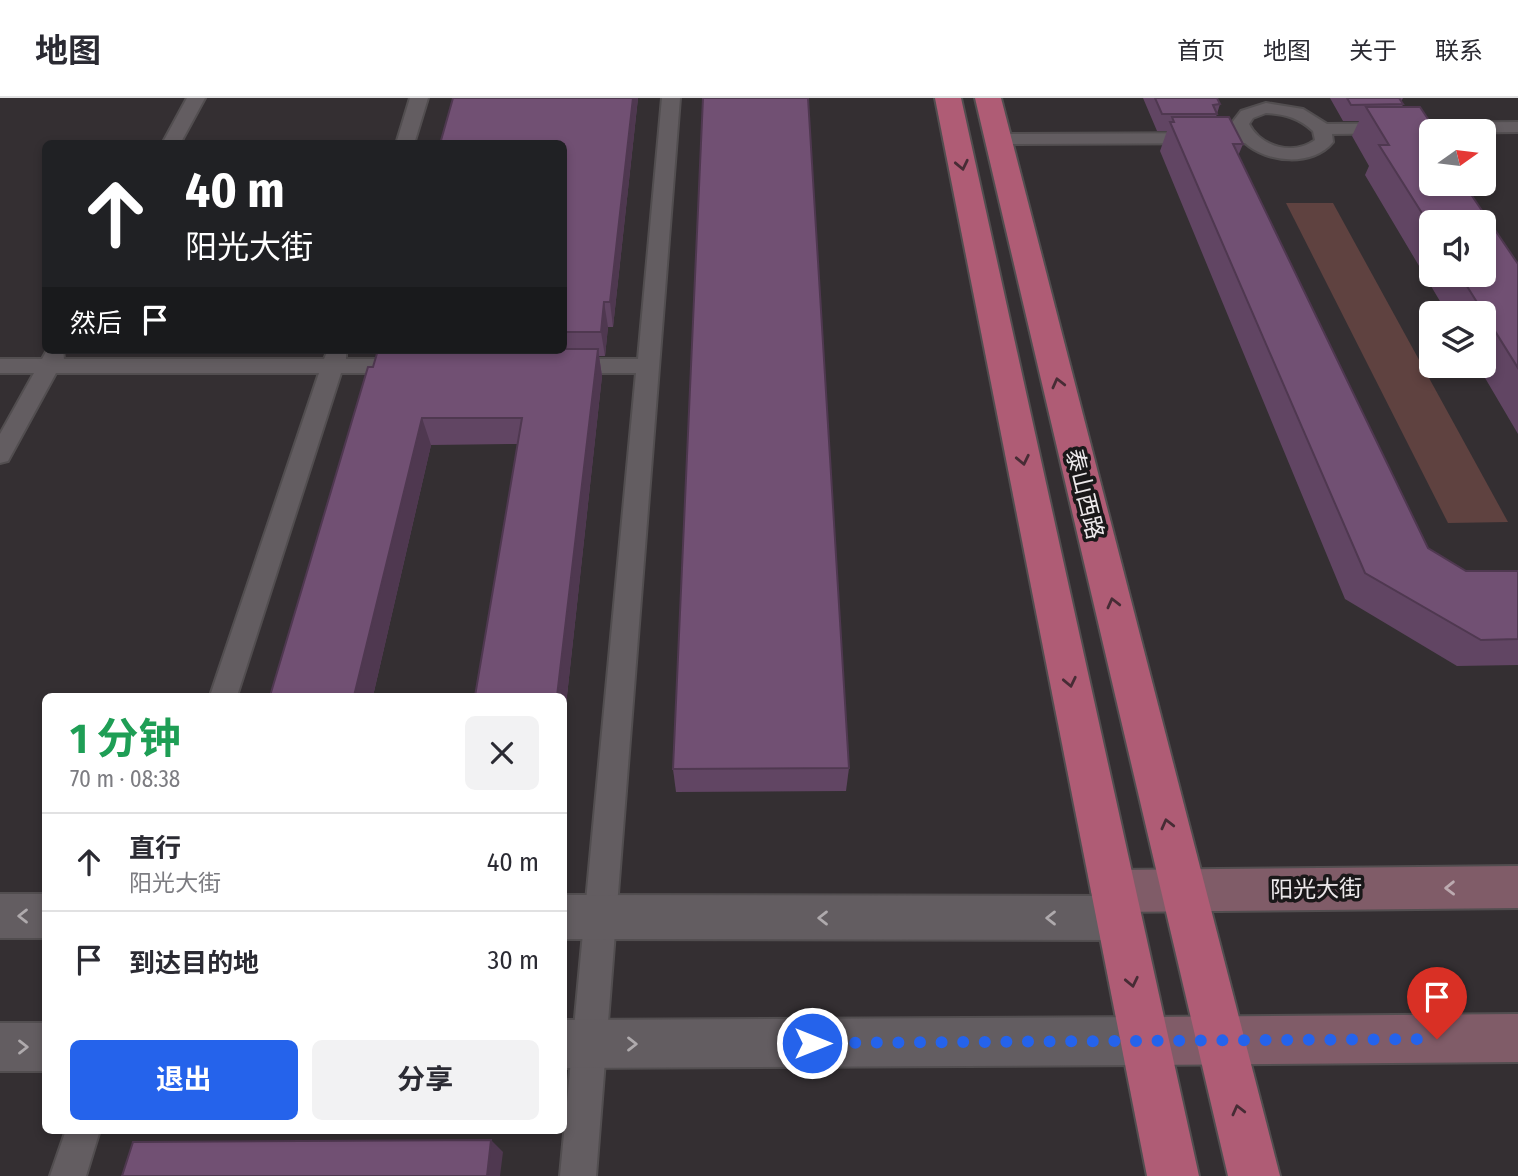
<!DOCTYPE html>
<html lang="zh">
<head>
<meta charset="utf-8">
<style>
	:root { --surface:#fff; --page:#f2f2f3; --text:#2b2b33; --muted:#7c7c81; --line:#e1e1e2; --accent:#2563eb }
	body { margin:0; font-family:"Fira Sans Condensed","Noto Sans SC",sans-serif; background:var(--page); color:var(--text); height:100vh; display:flex; flex-direction:column; font-size:26px; white-space:nowrap }
	* { box-sizing:border-box; margin:0 }
	p { font-size:23px; color:var(--muted) }
	.icon { flex:none; width:38px; height:38px; fill:none; stroke:currentColor; stroke-width:2; stroke-linecap:round; stroke-linejoin:round }
	.map { position:relative; flex:1; overflow:hidden }
	.sheet { position:absolute; left:42px; top:595px; width:525px; height:441px; display:flex; flex-direction:column; background:var(--surface); border-radius:10px; box-shadow:0 4px 10px #0003 }
	.sheet>* { flex:none }
	.top-card { position:absolute; left:42px; top:42px; width:525px; height:214px; border-radius:10px; box-shadow:0 4px 10px #0003; background:#202124; color:#fff; overflow:hidden }
	.needle { width:46px; rotate:76deg }
	.buttons { position:absolute; left:1419px; top:21px; display:grid; gap:14px }
	.buttons a { display:grid; place-items:center; width:77px; height:77px; border-radius:10px; background:var(--surface); box-shadow:0 4px 10px #0003; font-size:35px }
	.pin { position:absolute; display:grid; place-items:center; width:60px; height:60px; color:#fff; margin:-72px -30px; border-radius:50% 50% 50% 0; rotate:-45deg; box-shadow:0 0 7px #0007 }
	.pin .icon { rotate:45deg }
	.me { position:absolute; width:77px; margin:-38px; rotate:90deg; stroke-linejoin:round; filter:drop-shadow(0 0 5px #0008) }
	.turn { display:flex; align-items:center; gap:24px; height:147px; padding:0 28px; font-size:32px }
	.turn .icon { width:91px; height:91px; stroke-width:2.5 }
	.turn b { display:block; font-size:49px; line-height:60px }
	.then { display:flex; align-items:center; height:66px; padding:0 28px; background:#0003; gap:14px; font-size:26px }
	.round { display:grid; place-items:center; flex:none; width:74px; height:74px; border-radius:10px; background:var(--page) }
	.summary { display:flex; align-items:center; justify-content:space-between; height:119px; padding:0 28px }
	h1 { font-size:42px; font-weight:700; line-height:52px; color:#1e9e55 }
	.cta { display:flex; gap:14px; margin-top:auto; padding:14px 28px }
	.cta a { flex:1; height:80px; border-radius:10px; background:var(--accent); color:#fff; font-size:28px; font-weight:700; line-height:80px; text-align:center }
	.cta a+a { background:var(--page); color:var(--text) }
	ul { padding:0; list-style:none }
	li { display:flex; align-items:center; gap:21px; height:98px; padding:0 28px; border-top:2px solid var(--line) }
	li div { flex:1 }
	li b { display:block; font-size:26px }
	li em { font-style:normal }
	header { display:flex; align-items:center; gap:42px; box-sizing:border-box; height:98px; padding:0 35px; background:var(--surface); border-bottom:2px solid var(--line) }
	header strong { font-size:33px }
	nav { display:flex; gap:38px; margin-inline-start:auto; font-size:24px }
	.map>svg:first-child { display:block }
	.green { fill:#5f4240 }
	.lines { fill:none; stroke-linecap:round; stroke-linejoin:round }
	.service-casing { stroke:#524e50; stroke-width:4 }
	.tertiary-casing { stroke:#524e50; stroke-width:4 }
	.secondary-casing { stroke:#524e50; stroke-width:4 }
	.trunk-casing { stroke:#524e50; stroke-width:4 }
	.service { fill:#635d61; fill-rule:evenodd }
	.tertiary { fill:#635d61; fill-rule:evenodd }
	.secondary { fill:#805c68; fill-rule:evenodd }
	.trunk { fill:#af5c75; fill-rule:evenodd }
	.wall { fill:#614563; fill-rule:evenodd }
	.shaded-wall { fill:#4f3850 }
	.building { fill:#715073; stroke:#4f3850; stroke-width:2 }
	.oneway { stroke:#472c35 }
	.oneway2 { stroke:#bcaab0 }
	.oneway3 { stroke:#afaaad }
	.route { stroke:#2563eb; stroke-width:12; stroke-dasharray:0 21.6 }
	.labels { text-anchor:middle; dominant-baseline:central; stroke-width:7; stroke-linejoin:round; paint-order:stroke }
	.street-label { font-size:23px; fill:#ede9eb; stroke:#1a1819 }
</style>
</head>
<body>
<header>
<strong>地图</strong>
<nav><a>首页</a><a>地图</a><a>关于</a><a>联系</a></nav>
</header>
<div class="map">
<svg width="1518" height="1078" viewBox="0 0 1518 1078">
	<rect width="100%" height="100%" fill="#342f32"/>
	<!-- green -->
	<path class="green" d="M 1286,105 L 1333,105 L 1508,424 L 1448,425 Z"/>
	<g class="lines">
		<!-- service casing -->
		<g class="service-casing">
			<g id="service">
				<path d="M 187,0 L 205,0 L 180,46 L 162,46 Z"/>
				<path d="M 410,0 L 428,0 L 414,46 L 396,46 Z"/>
				<path d="M 662,0 L 680,0 L 596,1078 L 560,1078 L 636,275 L 566,275 L 558,273 L 555,268 L 558,263 L 566,261 L 638,261 Z"/>
				<path d="M 1266,5 L 1303,11 L 1327,26 L 1518,24 L 1518,34 L 1332,36 L 1333,44 C 1313,69 1267,65 1245,45 L 998,46 L 989,41 L 998,36 L 1236,35 L 1231,26 L 1241,13 ZM 1266,15 C 1285,16 1299,20 1313,33 L 1315,42 C 1293,58 1261,49 1249,26 L 1253,20 Z"/>
				<path d="M 47,252 L 63,252 L 64,261 L 324,261 L 328,252 L 346,252 L 346,261 L 408,261 L 416,263 L 419,268 L 416,273 L 408,275 L 341,275 L 237,598 L 210,598 L 319,275 L 56,275 L 8,363 L 0,365 L 0,336 L 34,275 L 0,275 L 0,261 L 42,261 Z"/>
				<path d="M 66,1032 L 100,1032 L 86,1078 L 50,1078 Z"/>
			</g>
		</g>
		<!-- tertiary casing -->
		<g class="tertiary-casing">
			<g id="tertiary">
				<rect x="0" y="796" width="46" height="44"/>
				<path d="M 564,797 L 1119,798 L 1135,804 L 1142,820 L 1135,836 L 1119,842 L 564,841 Z"/>
				<path d="M 1145,919 L 1162,926 L 1169,943 L 1162,960 L 1145,967 L 564,970 L 564,922 Z"/>
				<rect x="0" y="925" width="46" height="48"/>
			</g>
		</g>
		<!-- secondary casing -->
		<g class="secondary-casing">
			<g id="secondary">
				<path d="M 1518,768 L 1518,810 L 1113,814 L 1097,808 L 1091,793 L 1097,778 L 1113,772 Z"/>
				<path d="M 1518,916 L 1518,964 L 1145,967 L 1128,960 L 1121,943 L 1128,926 L 1145,919 Z"/>
			</g>
		</g>
		<!-- trunk casing -->
		<g class="trunk-casing">
			<g id="trunk">
				<path d="M 935,0 L 961,0 L 1199,1078 L 1147,1078 Z"/>
				<path d="M 975,0 L 1001,0 L 1280,1078 L 1228,1078 Z"/>
			</g>
		</g>
		<!-- service -->
		<use href="#service" class="service"/>
		<!-- tertiary -->
		<use href="#tertiary" class="tertiary"/>
		<!-- secondary -->
		<use href="#secondary" class="secondary"/>
		<!-- trunk -->
		<use href="#trunk" class="trunk"/>
	</g>
	<!-- wall -->
	<g class="wall">
		<path d="M 638,0 L 613,229 L 608,229 L 605,258 L 599,258 L 602,278 L 564,625 L 564,598 L 517,346 L 431,347 L 373,598 L 270,598 L 368,269 L 564,252 L 564,46 Z"/>
		<path d="M 1143,0 L 1217,0 L 1220,6 L 1216,19 L 1243,46 L 1238,58 L 1428,450 L 1466,473 L 1518,473 L 1518,567 L 1457,568 L 1345,501 L 1160,53 L 1167,33 L 1157,33 Z"/>
		<path d="M 1330,0 L 1403,0 L 1401,4 L 1403,6 L 1402,9 L 1432,86 L 1518,166 L 1518,336 L 1478,268 L 1484,268 L 1484,215 L 1447,215 L 1365,77 L 1369,68 L 1352,38 L 1359,23 L 1343,23 ZM 1432,124 L 1484,177 L 1432,177 Z"/>
		<path d="M 849,670 L 846,693 L 676,694 L 673,671 Z"/>
	</g>
	<!-- shaded-wall -->
	<g class="shaded-wall">
		<path d="M 633,0 L 638,0 L 613,229 L 610,204 Z"/>
		<path d="M 604,204 L 608,229 L 605,258 L 601,234 Z"/>
		<path d="M 598,251 L 602,278 L 564,625 L 564,598 L 557,598 Z"/>
		<path d="M 422,320 L 431,347 L 373,598 L 354,598 Z"/>
		<path d="M 491,1042 L 503,1054 L 500,1078 L 487,1078 Z"/>
	</g>
	<!-- building -->
	<g class="building">
		<path d="M 453,0 L 633,0 L 610,204 L 604,204 L 601,234 L 564,234 L 564,46 L 440,46 Z"/>
		<path d="M 703,0 L 808,0 L 849,670 L 673,671 Z"/>
		<path d="M 1155,0 L 1217,0 L 1220,6 L 1213,7 L 1217,16 L 1162,16 Z"/>
		<path d="M 1347,0 L 1399,0 L 1403,6 L 1351,7 Z"/>
		<path d="M 1366,9 L 1420,9 L 1436,33 L 1432,33 L 1432,86 L 1464,86 L 1518,166 L 1518,270 L 1460,177 L 1484,177 L 1484,124 L 1432,124 L 1432,131 L 1379,47 L 1389,47 Z"/>
		<path d="M 1172,19 L 1229,19 L 1243,46 L 1233,46 L 1428,450 L 1466,473 L 1518,473 L 1518,541 L 1481,542 L 1365,475 L 1170,24 L 1174,24 Z"/>
		<path d="M 564,251 L 598,251 L 557,598 L 475,598 L 522,320 L 422,320 L 354,598 L 270,598 L 368,269 L 373,269 L 378,252 L 564,252 Z"/>
		<path d="M 491,1042 L 487,1078 L 122,1078 L 133,1044 Z"/>
	</g>
	<!-- one-way arrows -->
	<defs><path id="oneway-chevron" d="M-2-3.5L2.5 0L-2 3.5" fill="none" stroke-width="1.6" stroke-linecap="round" stroke-linejoin="round" transform="scale(1.75)"/></defs>
	<g class="oneway">
		<use href="#oneway-chevron" transform="translate(962 67) rotate(78)"/>
		<use href="#oneway-chevron" transform="translate(1058 285) rotate(-104)"/>
		<use href="#oneway-chevron" transform="translate(1023 362) rotate(78)"/>
		<use href="#oneway-chevron" transform="translate(1113 505) rotate(-104)"/>
		<use href="#oneway-chevron" transform="translate(1070 584) rotate(78)"/>
		<use href="#oneway-chevron" transform="translate(1167 726) rotate(-104)"/>
		<use href="#oneway-chevron" transform="translate(1132 884) rotate(78)"/>
		<use href="#oneway-chevron" transform="translate(1238 1012) rotate(-104)"/>
	</g>
	<use class="oneway2" href="#oneway-chevron" transform="translate(1450 790) rotate(179)"/>
	<g class="oneway3">
		<use href="#oneway-chevron" transform="translate(23 818) rotate(-180)"/>
		<use href="#oneway-chevron" transform="translate(823 820) rotate(-180)"/>
		<use href="#oneway-chevron" transform="translate(1051 820) rotate(-180)"/>
		<use href="#oneway-chevron" transform="translate(632 946)"/>
		<use href="#oneway-chevron" transform="translate(23 949)"/>
	</g>
	<g class="lines">
		<!-- route -->
		<path class="route" d="M 812,945 L 1437,941"/>
	</g>
	<g class="labels">
		<!-- street labels -->
		<g class="street-label">
			<text transform="translate(1085 396) rotate(76)">泰山西路</text>
			<text transform="translate(1316 791) rotate(-1)">阳光大街</text>
		</g>
	</g>
</svg>
<div class="buttons">
<a><svg class="needle" viewBox="-14 -14 28 28"><path d="M0-13l5 13h-10z" fill="#e53935"/><path d="M0 13l5-13h-10z" fill="#7c7c81"/></svg></a>
<a><svg class="icon" aria-label="sound" viewBox="0 0 24 24"><path d="M4 9h4l5-4v14l-5-4H4zM17 9q2 3 0 6"/></svg></a>
<a><svg class="icon" aria-label="layers" viewBox="0 0 24 24"><path d="M12 4l9 5-9 5-9-5zM3 14l9 5 9-5"/></svg></a>
</div>
<div class="pin" style="left:1437px;top:941px;background:#d93025"><svg class="icon" aria-label="arrive" viewBox="0 0 24 24"><path d="M6 21V4h12l-3 4 3 4H6"/></svg></div>
<svg class="me" style="left:812px;top:945px" viewBox="-20 -20 40 40"><circle r="17" fill="#2563eb" stroke="#fff" stroke-width="3"/><path d="M0-11L8 9 0 5-8 9z" fill="#fff"/></svg>
<div class="top-card">
<div class="turn"><svg class="icon" aria-label="ahead" viewBox="0 0 24 24"><path d="M12 20V5M6 11l6-6 6 6"/></svg><div><b>40 m</b>阳光大街</div></div>
<div class="then">然后<svg class="icon" aria-label="arrive" viewBox="0 0 24 24"><path d="M6 21V4h12l-3 4 3 4H6"/></svg></div>
</div>
<section class="sheet">
<div class="summary"><div><h1>1 分钟</h1><p>70 m · 08:38</p></div><a class="round"><svg class="icon" aria-label="close" viewBox="0 0 24 24"><path d="M6 6l12 12M18 6L6 18"/></svg></a></div>
<ul>
<li><svg class="icon" aria-label="ahead" viewBox="0 0 24 24"><path d="M12 20V5M6 11l6-6 6 6"/></svg><div><b>直行</b><p>阳光大街</p></div><em>40 m</em></li>
<li><svg class="icon" aria-label="arrive" viewBox="0 0 24 24"><path d="M6 21V4h12l-3 4 3 4H6"/></svg><div><b>到达目的地</b></div><em>30 m</em></li>
</ul>
<div class="cta"><a>退出</a><a>分享</a></div>
</section>
</div>
</body>
</html>
